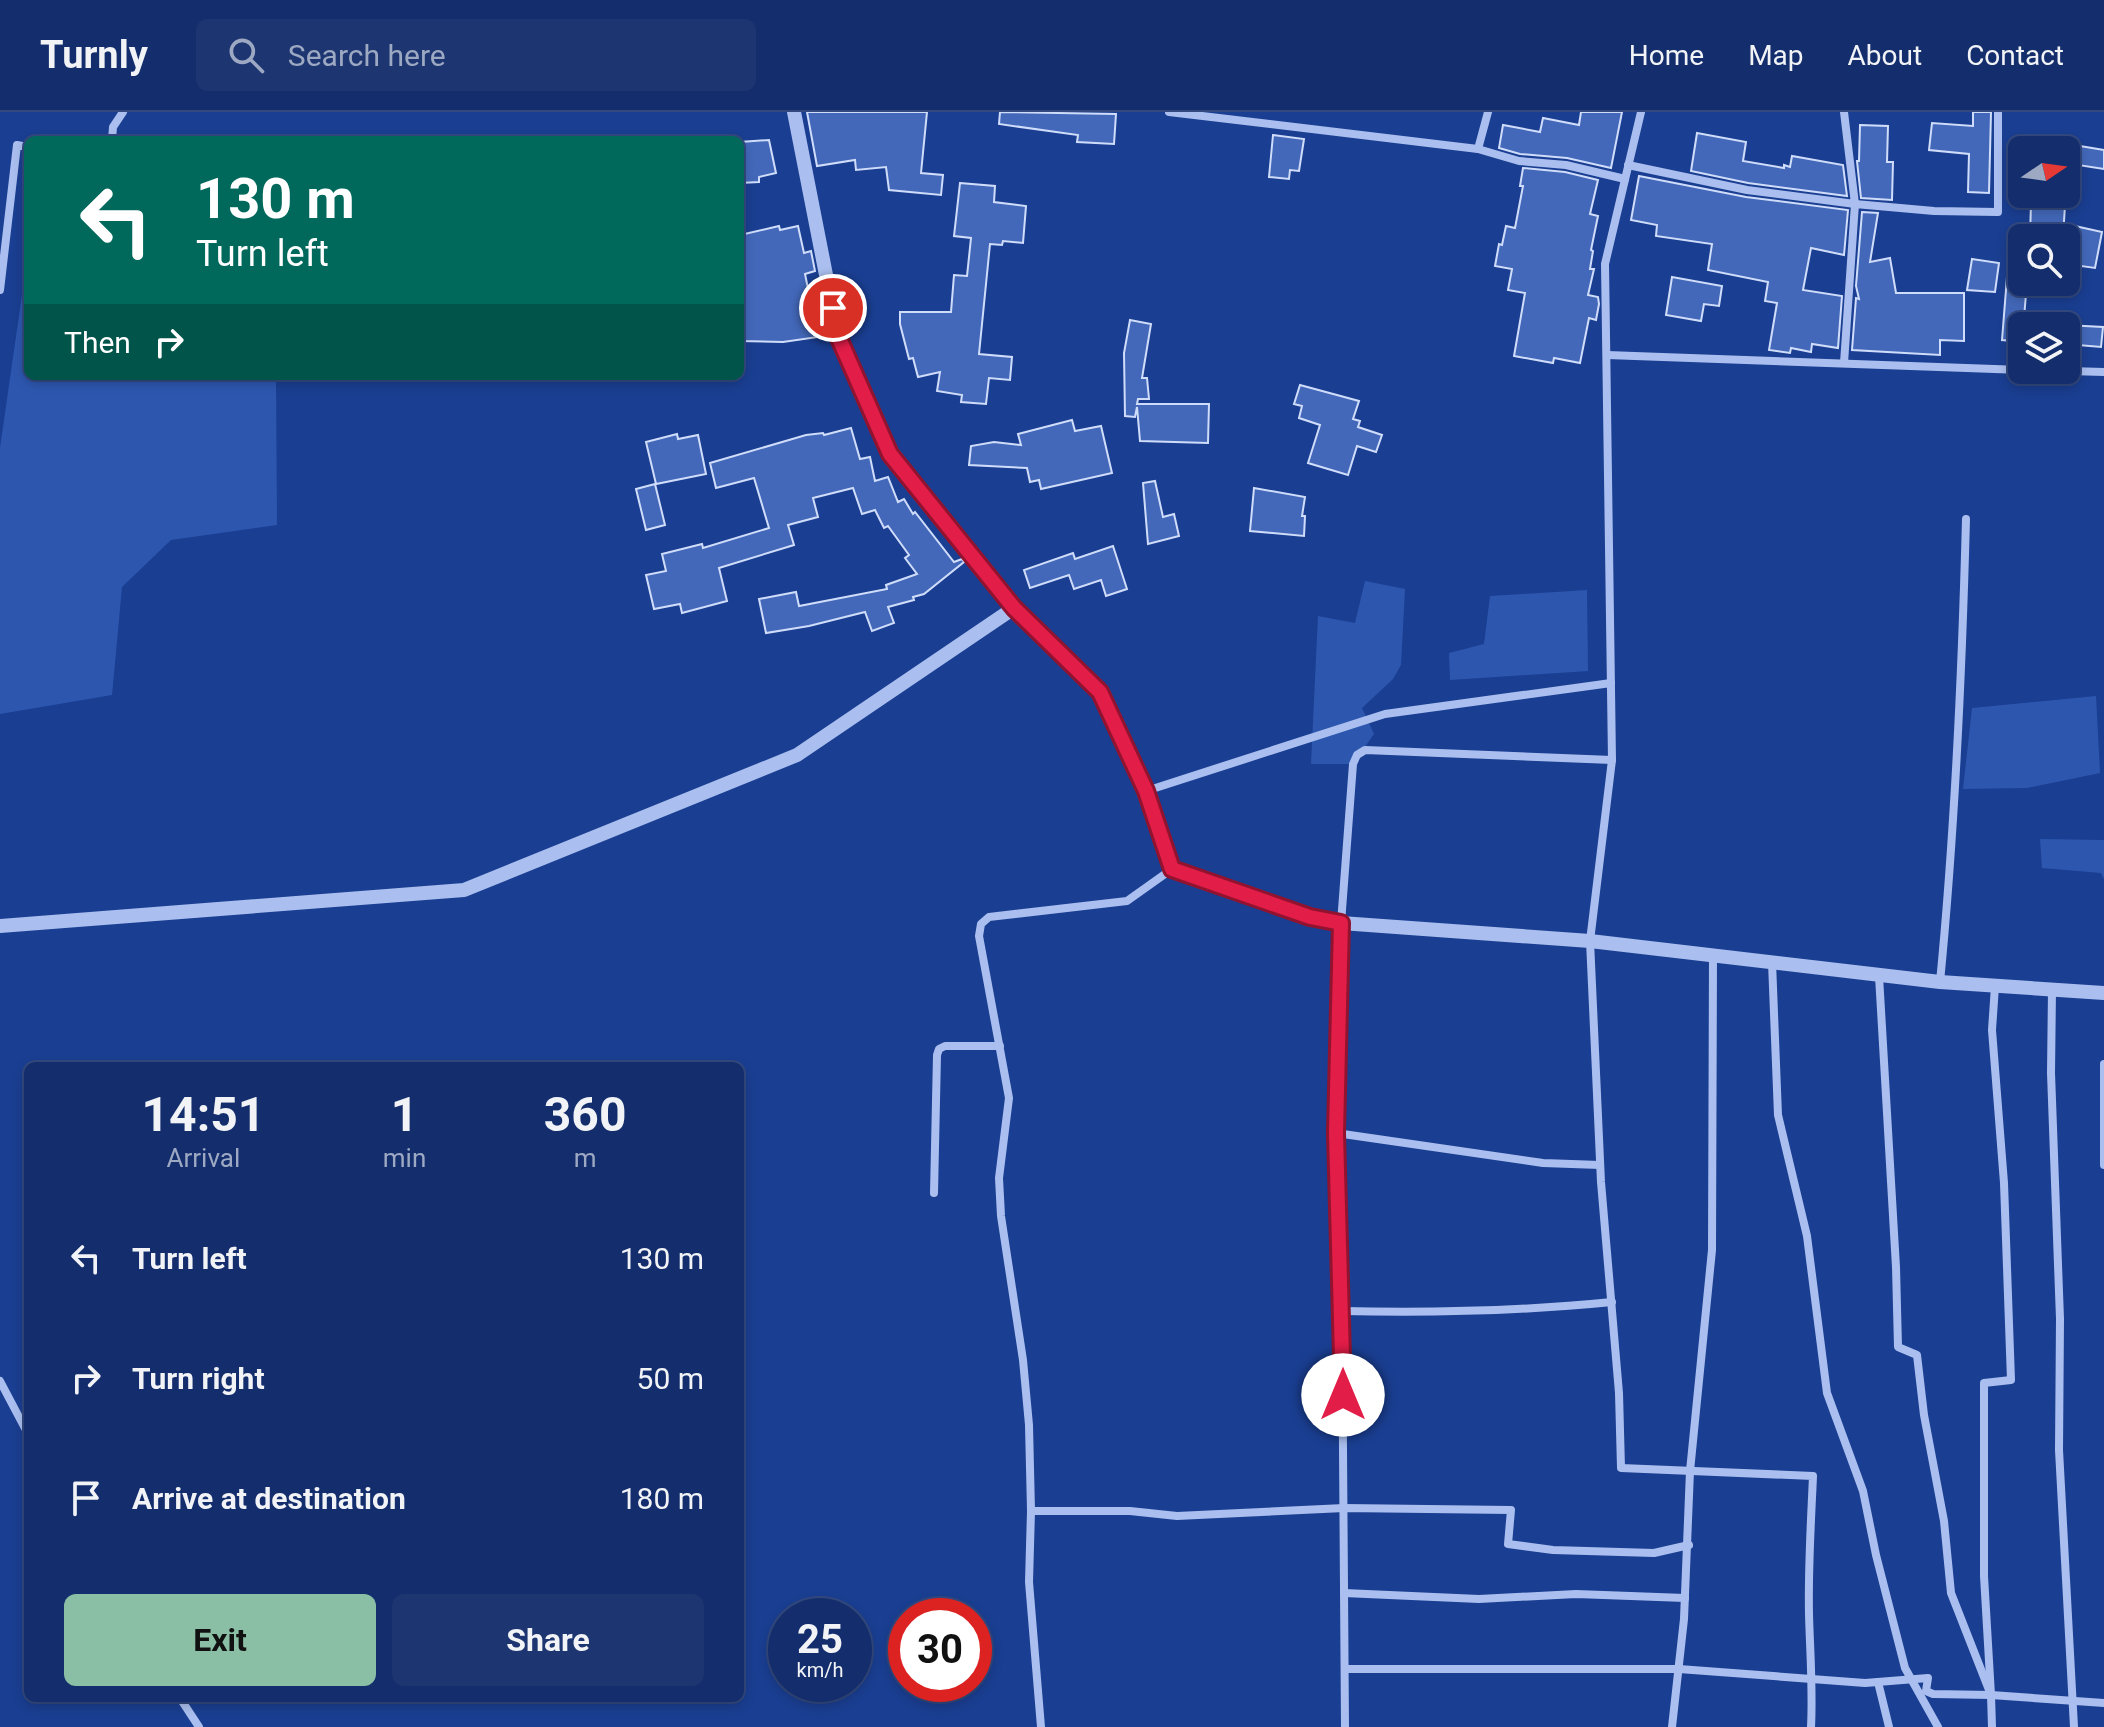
<!DOCTYPE html>
<html lang="en">
<head>
<meta charset="utf-8">
<style>
	:root { --surface:#142e6d; --page:#1d3672; --text:#f1f3f6; --muted:#9da8c2; --line:#334a80; --accent:#8abfa5 }
	body { margin:0; font-family:Roboto,sans-serif; background:var(--page); color:var(--text); height:100vh; display:flex; flex-direction:column; font-size:30px; white-space:nowrap }
	* { box-sizing:border-box; margin:0 }
	p { font-size:26px; color:var(--muted) }
	.icon { flex:none; width:44px; height:44px; fill:none; stroke:currentColor; stroke-width:2; stroke-linecap:round; stroke-linejoin:round }
	.map { position:relative; flex:1; overflow:hidden }
	.sheet { position:absolute; left:24px; top:950px; width:720px; height:640px; display:flex; flex-direction:column; background:var(--surface); border-radius:12px; box-shadow:0 4px 12px #0003,0 0 0 2px var(--line) }
	.sheet>* { flex:none }
	.top-card { position:absolute; left:24px; top:24px; width:720px; height:244px; border-radius:12px; box-shadow:0 4px 12px #0003,0 0 0 2px var(--line); background:#00695c; color:#fff; overflow:hidden }
	.needle { width:52px; rotate:77deg }
	.tools { position:absolute; left:2008px; top:24px; display:grid; gap:16px }
	.tools a { display:grid; place-items:center; width:72px; height:72px; border-radius:12px; background:var(--surface); box-shadow:0 4px 12px #0003,0 0 0 2px var(--line); font-size:40px }
	.speed { position:absolute; left:768px; top:1486px; display:flex; gap:16px; font-size:40px; font-weight:700; text-align:center }
	.speed>* { display:grid; place-content:center; width:104px; height:104px; border-radius:50%; background:var(--surface); box-shadow:0 4px 12px #0003,0 0 0 2px var(--line); line-height:1 }
	.speed small { font-size:20px; font-weight:400 }
	.speed .limit { border:12px solid #d22; background:#fff; color:#111 }
	.pin { position:absolute; display:grid; place-items:center; width:68px; height:68px; color:#fff; margin:-34px; border:4px solid #fff; border-radius:50%; box-shadow:0 2px 8px #0007 }
	.me { position:absolute; width:88px; margin:-44px; rotate:0deg; stroke-linejoin:round; filter:drop-shadow(0 0 6px #0008) }
	.turn { display:flex; align-items:center; gap:28px; height:168px; padding:0 40px; font-size:36px }
	.turn .icon { width:104px; height:104px; stroke-width:2.5 }
	.turn b { display:block; font-size:56px; line-height:68px }
	.then { display:flex; align-items:center; height:76px; padding:0 40px; background:#0003; gap:16px; font-size:30px }
	.eta { display:flex; justify-content:space-evenly; align-items:center; height:136px; text-align:center }
	.eta b { font-size:48px; font-weight:700; line-height:56px }
	.cta { display:flex; gap:16px; margin-top:auto; padding:16px 40px }
	.cta a { flex:1; height:92px; border-radius:12px; background:var(--accent); color:#111; font-size:32px; font-weight:700; line-height:92px; text-align:center }
	.cta a+a { background:var(--page); color:var(--text) }
	ul { padding:0; list-style:none }
	li { display:flex; align-items:center; gap:24px; height:120px; padding:0 40px }
	li div { flex:1 }
	li b { display:block; font-size:30px }
	li em { font-style:normal }
	header { display:flex; align-items:center; gap:48px; box-sizing:border-box; height:112px; padding:0 40px; background:var(--surface); border-bottom:2px solid var(--line) }
	header strong { font-size:38px }
	nav { display:flex; gap:44px; margin-inline-start:auto; font-size:28px }
	.search { width:560px; height:72px; background:var(--page); display:flex; align-items:center; gap:20px; box-sizing:border-box; padding:0 28px; border-radius:12px; color:var(--muted); font-size:30px }
	.map>svg:first-child { display:block }
	.green { fill:#2d57af }
	.building { fill:#4368b9; stroke:#d0ddfa; stroke-width:2 }
	.lines { fill:none; stroke-linecap:round; stroke-linejoin:round }
	.minor { stroke:#aabfef; stroke-width:8 }
	.tertiary { stroke:#aabfef; stroke-width:14 }
	.route-casing { stroke:#92132f; stroke-width:20 }
	.route { stroke:#e11d48; stroke-width:14 }
</style>
</head>
<body>
<header>
<strong>Turnly</strong>
<div class="search"><svg class="icon" aria-label="search" viewBox="0 0 24 24"><circle cx="10" cy="10" r="6"/><path d="M15 15l6 6"/></svg>Search here</div>
<nav><a>Home</a><a>Map</a><a>About</a><a>Contact</a></nav>
</header>
<div class="map">
<svg width="2104" height="1615" viewBox="0 0 2104 1615">
	<rect width="100%" height="100%" fill="#1a3e91"/>
	<!-- green -->
	<g class="green">
		<path d="M 28,141 L 28,264 L 276,264 L 277,413 L 171,428 L 122,475 L 112,583 L 0,602 L 0,336 Z"/>
		<path d="M 1365,469 L 1405,477 L 1401,553 L 1393,567 L 1362,596 L 1374,622 L 1353,652 L 1311,652 L 1318,504 L 1355,511 Z"/>
		<path d="M 1587,478 L 1588,559 L 1450,568 L 1449,541 L 1484,532 L 1490,484 Z"/>
		<path d="M 2096,584 L 2100,661 L 2027,676 L 1963,677 L 1972,596 Z"/>
		<path d="M 2040,727 L 2104,728 L 2104,767 L 2101,761 L 2042,756 Z"/>
		<path d="M 172,950 L 412,953 L 412,954 L 172,954 Z"/>
	</g>
	<!-- building -->
	<g class="building">
		<path d="M 807,0 L 927,0 L 921,61 L 943,63 L 941,83 L 889,78 L 886,55 L 856,58 L 855,48 L 817,54 Z"/>
		<path d="M 1000,0 L 1116,2 L 1114,32 L 1077,30 L 1078,23 L 999,12 Z"/>
		<path d="M 1581,0 L 1622,0 L 1611,56 L 1567,46 L 1520,42 L 1499,36 L 1503,13 L 1540,20 L 1543,6 L 1579,13 Z"/>
		<path d="M 1973,0 L 1991,0 L 1989,81 L 1968,80 L 1969,42 L 1929,38 L 1932,11 L 1973,14 Z"/>
		<path d="M 1860,13 L 1888,14 L 1887,50 L 1893,50 L 1892,88 L 1861,86 L 1857,49 L 1859,49 Z"/>
		<path d="M 1697,21 L 1746,30 L 1743,49 L 1784,56 L 1784,53 L 1790,55 L 1792,44 L 1843,53 L 1847,84 L 1748,71 L 1691,59 Z"/>
		<path d="M 1273,23 L 1304,27 L 1299,59 L 1290,58 L 1289,67 L 1269,65 Z"/>
		<path d="M 769,28 L 776,61 L 759,65 L 759,70 L 740,71 L 740,30 Z"/>
		<path d="M 2080,34 L 2104,38 L 2104,57 L 2078,53 Z"/>
		<path d="M 1523,56 L 1565,60 L 1598,68 L 1590,102 L 1598,104 L 1591,138 L 1593,139 L 1590,157 L 1594,157 L 1588,183 L 1598,185 L 1599,192 L 1596,208 L 1589,206 L 1580,251 L 1554,246 L 1553,251 L 1514,244 L 1525,181 L 1508,178 L 1512,157 L 1495,154 L 1499,132 L 1502,133 L 1506,114 L 1515,116 L 1523,74 L 1520,74 Z"/>
		<path d="M 1639,64 L 1746,85 L 1848,98 L 1844,143 L 1811,136 L 1803,178 L 1842,184 L 1838,236 L 1812,232 L 1811,240 L 1791,236 L 1790,241 L 1769,238 L 1777,191 L 1765,189 L 1768,170 L 1708,158 L 1712,132 L 1656,124 L 1657,113 L 1631,108 Z"/>
		<path d="M 960,71 L 995,74 L 994,90 L 1026,94 L 1023,131 L 1003,129 L 1002,133 L 990,132 L 979,242 L 1012,245 L 1010,268 L 989,266 L 986,292 L 961,290 L 962,283 L 937,279 L 940,260 L 918,265 L 913,246 L 909,247 L 900,212 L 900,200 L 951,200 L 954,163 L 967,164 L 971,126 L 954,124 Z"/>
		<path d="M 2031,90 L 2065,93 L 2063,126 L 2030,126 Z"/>
		<path d="M 1862,100 L 1878,101 L 1870,150 L 1890,146 L 1896,181 L 1964,181 L 1964,229 L 1940,228 L 1940,243 L 1852,238 L 1856,186 L 1859,187 L 1856,174 Z"/>
		<path d="M 2066,112 L 2102,120 L 2095,156 L 2066,152 Z"/>
		<path d="M 779,114 L 780,118 L 798,114 L 804,141 L 811,139 L 815,159 L 805,162 L 818,225 L 783,230 L 740,229 L 740,123 Z"/>
		<path d="M 1972,147 L 1999,151 L 1995,180 L 1967,178 Z"/>
		<path d="M 1672,165 L 1722,174 L 1719,194 L 1704,192 L 1701,209 L 1666,203 Z"/>
		<path d="M 2007,165 L 2022,166 L 2022,170 L 2027,170 L 2022,230 L 2002,228 Z"/>
		<path d="M 1130,208 L 1151,212 L 1142,266 L 1147,266 L 1149,287 L 1138,287 L 1137,292 L 1209,292 L 1208,331 L 1140,329 L 1137,295 L 1135,305 L 1125,304 L 1124,241 Z"/>
		<path d="M 2066,213 L 2103,215 L 2101,235 L 2066,232 Z"/>
		<path d="M 1300,273 L 1359,289 L 1353,307 L 1360,309 L 1358,315 L 1382,323 L 1376,340 L 1357,334 L 1348,363 L 1308,351 L 1320,313 L 1299,306 L 1302,294 L 1294,292 Z"/>
		<path d="M 1072,308 L 1075,319 L 1101,314 L 1112,361 L 1041,377 L 1039,368 L 1030,370 L 1027,356 L 969,353 L 971,334 L 994,330 L 1021,333 L 1018,322 Z"/>
		<path d="M 851,316 L 860,347 L 870,345 L 875,369 L 888,365 L 898,390 L 904,387 L 913,402 L 915,400 L 954,450 L 962,447 L 964,450 L 924,482 L 913,485 L 914,488 L 888,495 L 894,511 L 872,519 L 865,500 L 809,514 L 766,521 L 759,487 L 796,480 L 799,494 L 887,477 L 886,473 L 917,462 L 905,446 L 909,443 L 888,414 L 884,416 L 875,398 L 862,402 L 853,376 L 813,386 L 818,405 L 788,413 L 794,433 L 719,456 L 727,489 L 682,501 L 680,492 L 654,497 L 646,463 L 666,459 L 662,442 L 702,432 L 703,436 L 769,416 L 754,366 L 716,376 L 710,351 L 806,323 L 823,321 L 824,323 Z"/>
		<path d="M 677,322 L 678,327 L 698,323 L 706,362 L 656,372 L 646,330 Z"/>
		<path d="M 1155,369 L 1163,405 L 1174,402 L 1179,424 L 1148,432 L 1143,371 Z"/>
		<path d="M 655,372 L 665,413 L 646,418 L 636,377 Z"/>
		<path d="M 1254,376 L 1305,385 L 1302,404 L 1305,404 L 1304,424 L 1250,419 Z"/>
		<path d="M 1113,434 L 1127,477 L 1106,484 L 1101,468 L 1074,477 L 1069,463 L 1030,476 L 1024,458 L 1073,441 L 1075,447 Z"/>
	</g>
	<g class="lines">
		<!-- minor -->
		<g class="minor">
			<path d="M 1169,0 L 1478,37"/>
			<path d="M 1488,0 L 1478,37 L 1519,49 L 1566,53 L 1625,67"/>
			<path d="M 112,28 L 113,15 L 123,0"/>
			<path d="M 1628,53 L 1747,78 L 1855,92 L 1844,0"/>
			<path d="M 0,178 L 17,33 L 28,35"/>
			<path d="M 1607,243 L 2022,258"/>
			<path d="M 1844,251 L 1855,92 L 1934,99 L 1998,100 L 1998,0"/>
			<path d="M 2033,258 L 2104,260"/>
			<path d="M 1612,648 L 1590,829 L 1601,1070 L 1619,1281 L 1621,1356 L 1813,1364 C 1811,1410 1808,1456 1809,1502 C 1810,1540 1813,1577 1811,1615"/>
			<path d="M 1146,679 L 1385,602 L 1611,571"/>
			<path d="M 1772,850 L 1778,1003 L 1807,1124 L 1827,1281 L 1863,1379 L 1876,1443 L 1905,1556 L 1938,1615"/>
			<path d="M 1879,864 L 1896,1155 L 1898,1235 L 1917,1243 L 1924,1303 L 1944,1409 L 1951,1481 L 1991,1583 L 1992,1615"/>
			<path d="M 1940,870 C 1955,716 1962,562 1966,407"/>
			<path d="M 1995,874 L 1992,918 L 2004,1071 L 2011,1268 L 1984,1271 L 1984,1464 L 1991,1583 L 2104,1591"/>
			<path d="M 2052,878 L 2051,961 L 2060,1207 L 2059,1338 L 2074,1615"/>
			<path d="M 2104,952 L 2104,1053"/>
			<path d="M 1336,1021 L 1543,1051 L 1600,1053"/>
			<path d="M 934,1081 L 937,943 L 939,937 L 945,934 L 1000,934"/>
			<path d="M 1342,1199 C 1433,1201 1522,1199 1612,1190"/>
			<path d="M 0,1269 L 28,1322"/>
			<path d="M 1031,1399 L 1130,1399 L 1177,1404 L 1344,1396 L 1511,1398 L 1508,1432 L 1553,1438 L 1654,1441 L 1689,1433"/>
			<path d="M 1344,1481 L 1479,1487 L 1576,1482 L 1685,1486"/>
			<path d="M 1345,1557 L 1679,1557 L 1865,1571 L 1928,1566 L 1926,1579 L 1933,1582 L 1991,1583"/>
			<path d="M 1878,1570 L 1889,1615"/>
			<path d="M 180,1586 L 199,1615"/>
			<path d="M 1041,1615 L 1029,1470 L 1031,1399 L 1029,1313 L 1023,1248 L 1001,1104 L 999,1066 L 1009,986 L 979,824 L 981,812 L 989,805 L 1127,789 L 1172,757"/>
			<path d="M 1345,1615 L 1342,1199 L 1336,1021 L 1341,811 L 1353,652 L 1357,643 L 1365,638 L 1612,648 L 1605,152 L 1641,0"/>
			<path d="M 1672,1615 L 1684,1507 L 1690,1359 L 1712,1138 L 1713,843"/>
		</g>
		<!-- tertiary -->
		<g class="tertiary">
			<path d="M 794,0 L 838,224 L 890,342 L 1014,496"/>
			<path d="M 0,814 L 464,778 L 797,643 L 1014,496 L 1100,580 L 1146,679 L 1172,757 L 1310,805 L 1341,811 L 1590,829 L 1940,870 L 2104,881"/>
		</g>
	</g>
	<g class="lines">
		<!-- route casing -->
		<g class="route-casing">
			<path id="route" d="M 833,196 L 838,224 L 890,342 L 1014,496 L 1100,580 L 1146,679 L 1172,757 L 1310,805 L 1341,811 L 1336,1021 L 1343,1283"/>
		</g>
		<!-- route -->
		<use href="#route" class="route"/>
	</g>
</svg>
<div class="tools">
<a><svg class="needle" viewBox="-14 -14 28 28"><path d="M0-13l5 13h-10z" fill="#e53935"/><path d="M0 13l5-13h-10z" fill="#9da8c2"/></svg></a>
<a><svg class="icon" aria-label="search" viewBox="0 0 24 24"><circle cx="10" cy="10" r="6"/><path d="M15 15l6 6"/></svg></a>
<a><svg class="icon" aria-label="layers" viewBox="0 0 24 24"><path d="M12 4l9 5-9 5-9-5zM3 14l9 5 9-5"/></svg></a>
</div>
<div class="speed"><div>25<small>km/h</small></div><div class="limit">30</div></div>
<div class="pin" style="left:833px;top:196px;background:#d93025"><svg class="icon" aria-label="arrive" viewBox="0 0 24 24"><path d="M6 21V4h12l-3 4 3 4H6"/></svg></div>
<svg class="me" style="left:1343px;top:1283px" viewBox="-20 -20 40 40"><circle r="19" fill="#fff"/><path d="M0-13L10 11 0 6-10 11z" fill="#e11d48"/></svg>
<div class="top-card">
<div class="turn"><svg class="icon" aria-label="left" viewBox="0 0 24 24"><path d="M17 20v-9H6M10 6l-5 5 5 5"/></svg><div><b>130 m</b>Turn left</div></div>
<div class="then">Then<svg class="icon" aria-label="right" viewBox="0 0 24 24"><path d="M7 20v-9h11M14 6l5 5-5 5"/></svg></div>
</div>
<section class="sheet">
<div class="eta">
<div><b>14:51</b><p>Arrival</p></div>
<div><b>1</b><p>min</p></div>
<div><b>360</b><p>m</p></div>
</div>
<ul>
<li><svg class="icon" aria-label="left" viewBox="0 0 24 24"><path d="M17 20v-9H6M10 6l-5 5 5 5"/></svg><div><b>Turn left</b></div><em>130 m</em></li>
<li><svg class="icon" aria-label="right" viewBox="0 0 24 24"><path d="M7 20v-9h11M14 6l5 5-5 5"/></svg><div><b>Turn right</b></div><em>50 m</em></li>
<li><svg class="icon" aria-label="arrive" viewBox="0 0 24 24"><path d="M6 21V4h12l-3 4 3 4H6"/></svg><div><b>Arrive at destination</b></div><em>180 m</em></li>
</ul>
<div class="cta"><a>Exit</a><a>Share</a></div>
</section>
</div>
</body>
</html>
